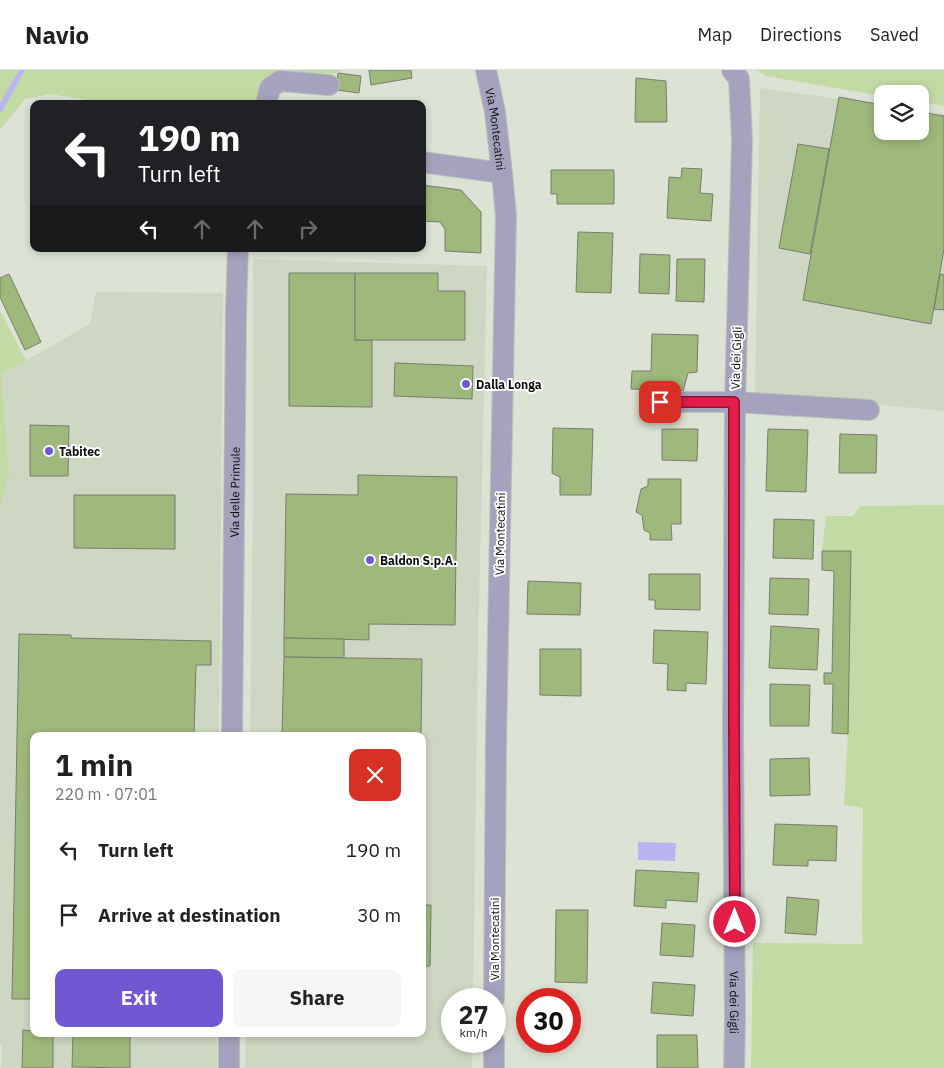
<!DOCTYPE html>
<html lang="en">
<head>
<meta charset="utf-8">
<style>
	:root { --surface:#fff; --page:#f6f6f6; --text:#222; --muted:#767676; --line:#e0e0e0; --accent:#7157d1 }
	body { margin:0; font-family:"IBM Plex Sans",sans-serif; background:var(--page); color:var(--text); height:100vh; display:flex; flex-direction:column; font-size:19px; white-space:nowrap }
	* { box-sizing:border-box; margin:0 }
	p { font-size:16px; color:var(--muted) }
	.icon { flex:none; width:28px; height:28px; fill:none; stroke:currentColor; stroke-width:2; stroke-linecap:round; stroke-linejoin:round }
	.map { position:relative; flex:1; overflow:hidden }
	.panel { position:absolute; left:30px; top:662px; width:396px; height:305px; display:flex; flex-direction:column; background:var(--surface); border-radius:10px; box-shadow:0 2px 8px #0003 }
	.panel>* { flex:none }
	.hud { position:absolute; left:30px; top:30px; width:396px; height:152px; border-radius:10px; box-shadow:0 2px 8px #0003; background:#202124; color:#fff; overflow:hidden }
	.buttons { position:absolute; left:874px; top:15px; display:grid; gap:10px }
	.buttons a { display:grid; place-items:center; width:55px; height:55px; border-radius:10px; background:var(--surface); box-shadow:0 2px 8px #0003; font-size:25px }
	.speed { position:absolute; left:441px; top:918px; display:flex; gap:10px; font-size:25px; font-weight:700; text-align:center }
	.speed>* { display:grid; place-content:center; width:65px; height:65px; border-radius:50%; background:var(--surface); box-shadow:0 2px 8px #0003; line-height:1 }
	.speed small { font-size:12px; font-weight:400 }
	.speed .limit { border:8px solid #d22; background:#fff; color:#111 }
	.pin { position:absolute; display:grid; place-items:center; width:42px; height:42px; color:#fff; margin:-21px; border-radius:10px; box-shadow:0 2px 8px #0006 }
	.me { position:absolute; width:55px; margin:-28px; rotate:0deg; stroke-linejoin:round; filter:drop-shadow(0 0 4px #0008) }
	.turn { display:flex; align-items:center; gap:18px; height:105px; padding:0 25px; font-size:22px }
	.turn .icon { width:65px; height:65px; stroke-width:2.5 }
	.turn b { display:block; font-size:35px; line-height:42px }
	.lanes { display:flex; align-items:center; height:48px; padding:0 25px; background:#0003; justify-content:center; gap:25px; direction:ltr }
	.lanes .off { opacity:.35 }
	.round { display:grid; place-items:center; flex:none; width:52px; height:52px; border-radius:10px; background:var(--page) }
	.head { display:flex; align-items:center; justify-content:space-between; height:85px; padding:0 25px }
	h1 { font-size:30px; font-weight:800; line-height:38px }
	.primary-button { display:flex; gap:10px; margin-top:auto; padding:10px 25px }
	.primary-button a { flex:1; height:58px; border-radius:10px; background:var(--accent); color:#fff; font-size:20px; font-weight:800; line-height:58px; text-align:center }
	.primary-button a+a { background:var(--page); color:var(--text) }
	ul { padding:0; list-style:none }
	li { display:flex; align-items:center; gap:15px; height:65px; padding:0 25px }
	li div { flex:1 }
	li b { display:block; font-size:19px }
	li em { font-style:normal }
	header { display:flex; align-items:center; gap:30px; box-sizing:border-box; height:70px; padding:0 25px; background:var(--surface); border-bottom:1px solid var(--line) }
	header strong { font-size:24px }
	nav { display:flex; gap:28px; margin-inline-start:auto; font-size:18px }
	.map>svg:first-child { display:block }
	.built { fill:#ced7c2 }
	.green { fill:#c2daa4 }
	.water { fill:#bab4f3 }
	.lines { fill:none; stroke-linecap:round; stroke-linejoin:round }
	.stream { stroke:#bab4f3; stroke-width:5.5 }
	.building { fill:#9fb97c; stroke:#777d70 }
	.minor-casing { stroke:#bbc1b4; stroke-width:22 }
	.minor { stroke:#a4a2bd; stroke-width:20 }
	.route-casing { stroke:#92132f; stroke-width:12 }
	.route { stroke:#e11d48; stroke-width:9 }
	.poi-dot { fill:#7157d1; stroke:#fff; stroke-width:2 }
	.labels { text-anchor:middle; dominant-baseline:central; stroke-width:4; stroke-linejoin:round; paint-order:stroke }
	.street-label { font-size:12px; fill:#0c0e0a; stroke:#fff }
	.poi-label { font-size:12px; font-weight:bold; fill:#0c0e0a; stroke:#fff; text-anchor:start }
</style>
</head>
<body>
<header>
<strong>Navio</strong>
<nav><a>Map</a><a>Directions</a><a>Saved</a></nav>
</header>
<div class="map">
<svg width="944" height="998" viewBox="0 0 944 998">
	<rect width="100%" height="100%" fill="#dce3d4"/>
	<!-- built -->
	<g class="built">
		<path d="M 760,18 L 882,35 L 882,61 L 920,61 L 920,41 L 944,44 L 944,341 L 755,323 Z"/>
		<path d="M 253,189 L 487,196 L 478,577 L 473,929 L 452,929 L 452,971 L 472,971 L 472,998 L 245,998 L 246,964 L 422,964 L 422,666 L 250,666 L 253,419 Z"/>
		<path d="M 96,222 L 223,223 L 219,666 L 34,666 L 34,964 L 217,964 L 217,998 L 1,998 L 2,974 L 0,974 L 0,438 L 9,402 L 2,304 L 90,254 Z"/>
	</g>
	<!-- green -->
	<g class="green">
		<path d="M 0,0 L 342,0 L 336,3 L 274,4 L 256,34 L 112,34 L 51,24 L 25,29 L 0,60 Z"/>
		<path d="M 757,0 L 944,0 L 944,36 L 920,32 L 920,24 L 882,24 L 882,26 L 766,6 Z"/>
		<path d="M 0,240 L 26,291 L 2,304 L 9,403 L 0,438 Z"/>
		<path d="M 944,435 L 944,998 L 751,998 L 753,873 L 863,874 L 862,861 L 863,738 L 844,735 L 848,664 L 851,482 L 822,481 L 826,446 L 853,446 L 860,436 Z"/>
	</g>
	<!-- water -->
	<path class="water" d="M 638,772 L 676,773 L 675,791 L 638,790 Z"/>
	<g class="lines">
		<!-- stream -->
		<path class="stream" d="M 0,39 L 22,0"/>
	</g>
	<!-- building -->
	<g class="building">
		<path d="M 369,0 L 411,0 L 412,8 L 371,15 Z"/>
		<path d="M 338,3 L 361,6 L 359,23 L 336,20 Z"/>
		<path d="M 636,8 L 666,11 L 667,52 L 635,52 Z"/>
		<path d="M 839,27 L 882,35 L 882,61 L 920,61 L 920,42 L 944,46 L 944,179 L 931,254 L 803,230 Z"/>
		<path d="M 798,74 L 829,79 L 810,184 L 779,178 Z"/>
		<path d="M 682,98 L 702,99 L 700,123 L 713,124 L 711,151 L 667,148 L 669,107 L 681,108 Z"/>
		<path d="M 551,100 L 614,100 L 614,134 L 557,134 L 557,124 L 551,124 Z"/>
		<path d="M 422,115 L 461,120 L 481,142 L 481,183 L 445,181 L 445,159 L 440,152 L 422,151 Z"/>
		<path d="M 578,162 L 613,163 L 611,223 L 576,222 Z"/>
		<path d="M 640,184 L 670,185 L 669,224 L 639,223 Z"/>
		<path d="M 677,189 L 705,189 L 704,232 L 676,231 Z"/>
		<path d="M 289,203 L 355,203 L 355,270 L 372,270 L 372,337 L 289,336 Z"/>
		<path d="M 355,203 L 438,203 L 438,221 L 465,221 L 465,270 L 355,270 Z"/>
		<path d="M 9,204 L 41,272 L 25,280 L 0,227 L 0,208 Z"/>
		<path d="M 940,204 L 944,205 L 944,240 L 934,239 Z"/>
		<path d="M 652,264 L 698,265 L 697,302 L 688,303 L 683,321 L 631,319 L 632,301 L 651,301 Z"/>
		<path d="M 395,293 L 473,296 L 472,329 L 394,326 Z"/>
		<path d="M 30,355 L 69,356 L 68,406 L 30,406 Z"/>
		<path d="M 553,358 L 593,359 L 591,425 L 560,425 L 560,407 L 552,403 Z"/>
		<path d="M 662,359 L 698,359 L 697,391 L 662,390 Z"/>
		<path d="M 768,359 L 808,360 L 806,422 L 766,421 Z"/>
		<path d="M 840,364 L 877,365 L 876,403 L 839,403 Z"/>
		<path d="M 358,405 L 457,407 L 455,555 L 369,554 L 369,570 L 284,568 L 286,424 L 358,425 Z"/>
		<path d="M 648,409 L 681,409 L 681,454 L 671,454 L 672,470 L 650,470 L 650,463 L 644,460 L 642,445 L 636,442 L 641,419 L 648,416 Z"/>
		<path d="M 74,425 L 175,425 L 175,479 L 74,478 Z"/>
		<path d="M 774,449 L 814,450 L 813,489 L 773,488 Z"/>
		<path d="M 822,481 L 851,481 L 848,664 L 832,663 L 833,614 L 824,614 L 824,603 L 832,603 L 834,501 L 822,500 Z"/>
		<path d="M 649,504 L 700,504 L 700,540 L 655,539 L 655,530 L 649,530 Z"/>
		<path d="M 770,508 L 809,509 L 808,545 L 769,544 Z"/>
		<path d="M 528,511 L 581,513 L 580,545 L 527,544 Z"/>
		<path d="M 771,556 L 819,559 L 817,600 L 769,598 Z"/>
		<path d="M 654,560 L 708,562 L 706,614 L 686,613 L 686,621 L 667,620 L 668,594 L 653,593 Z"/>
		<path d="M 19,564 L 71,565 L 71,568 L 211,571 L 211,595 L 196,595 L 194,666 L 34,666 L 34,929 L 12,929 Z"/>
		<path d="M 284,568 L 344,569 L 344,588 L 284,587 Z"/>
		<path d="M 540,579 L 581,579 L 581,626 L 540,625 Z"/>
		<path d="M 284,587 L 422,589 L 421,666 L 282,666 Z"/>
		<path d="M 770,614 L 810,615 L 809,656 L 770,656 Z"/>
		<path d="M 809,688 L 810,725 L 770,726 L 770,689 Z"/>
		<path d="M 775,754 L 837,756 L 836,791 L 808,790 L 808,796 L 773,795 Z"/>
		<path d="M 636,800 L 699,803 L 697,832 L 666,830 L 666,838 L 634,836 Z"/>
		<path d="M 787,827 L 819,830 L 816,865 L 785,863 Z"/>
		<path d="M 422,835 L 431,835 L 430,896 L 422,896 Z"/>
		<path d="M 556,840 L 588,840 L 587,913 L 555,912 Z"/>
		<path d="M 662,853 L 695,855 L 693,887 L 660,885 Z"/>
		<path d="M 653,912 L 695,915 L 693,946 L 651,943 Z"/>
		<path d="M 23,960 L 34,961 L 34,964 L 53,964 L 53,998 L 22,998 Z"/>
		<path d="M 73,964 L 130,964 L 130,998 L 72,997 Z"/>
		<path d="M 657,965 L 697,965 L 698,998 L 657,998 Z"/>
	</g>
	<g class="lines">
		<!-- minor casing -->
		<g class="minor-casing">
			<g id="minor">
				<path id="s1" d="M 486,0 L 495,42 L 502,103 L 506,146 L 496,672 L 494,929"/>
				<path id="s2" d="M 732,0 L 739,9 L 742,70 L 735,332 L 733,655 L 735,951 L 734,998"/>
				<path d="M 266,34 L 270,18 L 280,11 L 329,15"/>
				<path d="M 422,92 L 502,103"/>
				<path d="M 660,332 L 735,332 L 869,340"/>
				<path id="s3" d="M 232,666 L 236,240 L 238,179"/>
				<path d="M 494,971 L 494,998"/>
				<path d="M 229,998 L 229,964"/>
			</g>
		</g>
		<!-- minor -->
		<use href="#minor" class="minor"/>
	</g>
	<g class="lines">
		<!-- route casing -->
		<g class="route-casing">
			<path id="route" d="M 660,332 L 734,332 L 734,655 L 735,852"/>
		</g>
		<!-- route -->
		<use href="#route" class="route"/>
	</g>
	<!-- markers -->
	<g class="poi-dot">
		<circle cx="466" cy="314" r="5"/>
		<circle cx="49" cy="381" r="5"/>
		<circle cx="370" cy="490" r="5"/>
	</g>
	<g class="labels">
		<!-- street labels -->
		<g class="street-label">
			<text stroke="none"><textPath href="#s1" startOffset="60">Via Montecatini</textPath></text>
			<text transform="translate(736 288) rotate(-88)">Via dei Gigli</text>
			<text stroke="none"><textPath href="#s3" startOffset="244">Via delle Primule</textPath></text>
			<text transform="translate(500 464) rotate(-89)">Via Montecatini</text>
			<text transform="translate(494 869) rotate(-90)">Via Montecatini</text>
			<text stroke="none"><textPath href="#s2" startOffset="935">Via dei Gigli</textPath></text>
		</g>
		<!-- poi labels -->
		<g class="poi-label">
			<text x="476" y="314">Dalla Longa</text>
			<text x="59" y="381">Tabitec</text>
			<text x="380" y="490">Baldon S.p.A.</text>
		</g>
	</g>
</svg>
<div class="buttons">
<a><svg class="icon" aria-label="layers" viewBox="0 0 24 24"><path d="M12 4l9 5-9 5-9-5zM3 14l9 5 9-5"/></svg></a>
</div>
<div class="speed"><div>27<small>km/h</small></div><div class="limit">30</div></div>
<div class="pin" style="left:660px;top:332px;background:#d93025"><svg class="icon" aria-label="arrive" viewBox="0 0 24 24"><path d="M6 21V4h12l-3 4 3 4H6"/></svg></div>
<svg class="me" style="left:735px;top:852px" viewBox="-20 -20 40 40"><circle r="17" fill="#e11d48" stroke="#fff" stroke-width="3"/><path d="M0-11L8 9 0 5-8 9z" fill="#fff"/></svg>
<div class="hud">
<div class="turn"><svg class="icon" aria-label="left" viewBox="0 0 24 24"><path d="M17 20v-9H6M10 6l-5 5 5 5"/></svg><div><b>190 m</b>Turn left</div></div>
<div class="lanes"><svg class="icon" aria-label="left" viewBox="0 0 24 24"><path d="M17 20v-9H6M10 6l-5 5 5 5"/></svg><svg class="icon off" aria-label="ahead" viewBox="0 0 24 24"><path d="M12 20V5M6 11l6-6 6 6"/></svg><svg class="icon off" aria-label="ahead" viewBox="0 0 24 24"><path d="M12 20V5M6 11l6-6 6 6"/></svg><svg class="icon off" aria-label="right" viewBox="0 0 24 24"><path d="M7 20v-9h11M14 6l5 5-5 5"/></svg></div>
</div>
<section class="panel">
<div class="head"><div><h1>1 min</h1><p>220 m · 07:01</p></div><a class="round" style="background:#d93025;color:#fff"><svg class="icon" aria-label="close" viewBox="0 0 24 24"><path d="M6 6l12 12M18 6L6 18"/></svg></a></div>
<ul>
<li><svg class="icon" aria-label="left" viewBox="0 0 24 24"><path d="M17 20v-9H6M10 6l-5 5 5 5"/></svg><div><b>Turn left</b></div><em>190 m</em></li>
<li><svg class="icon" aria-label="arrive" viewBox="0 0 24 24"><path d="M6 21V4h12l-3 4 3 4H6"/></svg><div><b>Arrive at destination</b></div><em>30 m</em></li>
</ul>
<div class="primary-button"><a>Exit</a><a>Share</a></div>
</section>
</div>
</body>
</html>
